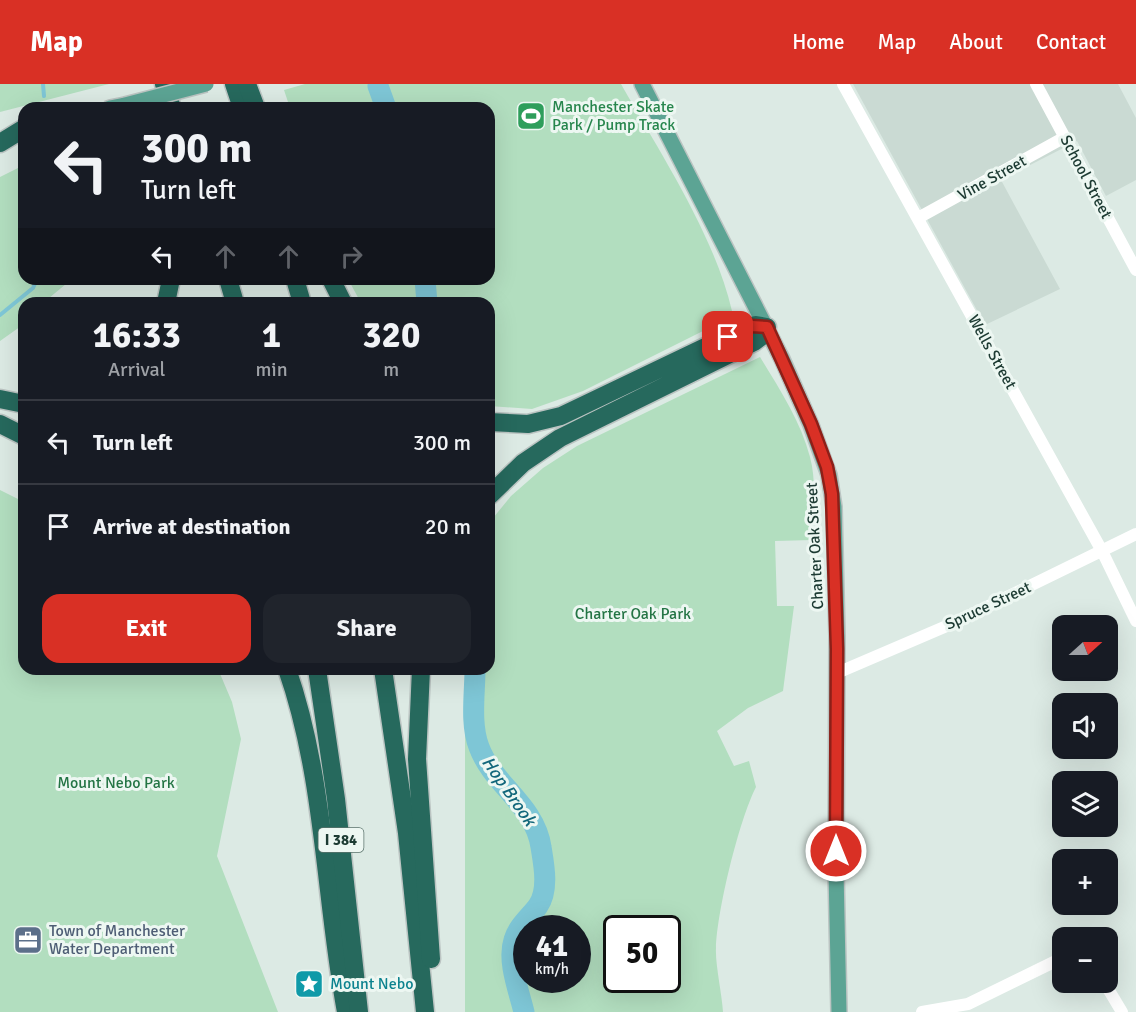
<!DOCTYPE html>
<html lang="en">
<head>
<meta charset="utf-8">
<style>
	:root { --surface:#171b24; --page:#20242c; --text:#f1f3f6; --muted:#9ea1a6; --line:#363941; --accent:#d93025 }
	body { margin:0; font-family:Signika,sans-serif; background:var(--page); color:var(--text); height:100vh; display:flex; flex-direction:column; font-size:22px; white-space:nowrap }
	* { box-sizing:border-box; margin:0 }
	p { font-size:20px; color:var(--muted) }
	.icon { flex:none; width:33px; height:33px; fill:none; stroke:currentColor; stroke-width:2; stroke-linecap:round; stroke-linejoin:round }
	.map { position:relative; flex:1; overflow:hidden }
	.sheet { position:absolute; left:18px; top:213px; width:477px; height:378px; display:flex; flex-direction:column; background:var(--surface); border-radius:18px; box-shadow:0 6px 24px #0002 }
	.sheet>* { flex:none }
	.hud { position:absolute; left:18px; top:18px; width:477px; height:183px; border-radius:18px; box-shadow:0 6px 24px #0002; background:#171b24; color:var(--text); overflow:hidden }
	.needle { width:39px; rotate:69deg }
	.fabs { position:absolute; left:1052px; top:531px; display:grid; gap:12px }
	.fabs a { display:grid; place-items:center; width:66px; height:66px; border-radius:12px; background:var(--surface); box-shadow:0 6px 24px #0002; font-size:30px }
	.speed { position:absolute; left:513px; top:831px; display:flex; gap:12px; font-size:30px; font-weight:700; text-align:center }
	.speed>* { display:grid; place-content:center; width:78px; height:78px; border-radius:50%; background:var(--surface); box-shadow:0 6px 24px #0002; line-height:1 }
	.speed small { font-size:15px; font-weight:400 }
	.speed .limit { border:3px solid #111; border-radius:9px; background:#fff; color:#111 }
	.pin { position:absolute; display:grid; place-items:center; width:51px; height:51px; color:#fff; margin:-26px; border-radius:12px; box-shadow:0 3px 9px #0006 }
	.me { position:absolute; width:66px; margin:-33px; rotate:0deg; stroke-linejoin:round; filter:drop-shadow(0 0 4px #0008) }
	.turn { display:flex; align-items:center; gap:21px; height:126px; padding:0 24px; font-size:27px }
	.turn .icon { width:78px; height:78px; stroke-width:2.5 }
	.turn b { display:block; font-size:42px; line-height:51px }
	.lanes { display:flex; align-items:center; height:57px; padding:0 24px; background:#0003; justify-content:center; gap:30px; direction:ltr }
	.lanes .off { opacity:.35 }
	.eta { display:flex; justify-content:space-evenly; align-items:center; height:102px; text-align:center }
	.eta b { font-size:36px; font-weight:700; line-height:42px }
	.button { display:flex; gap:12px; margin-top:auto; padding:12px 24px }
	.button a { flex:1; height:69px; border-radius:18px; background:var(--accent); color:#fff; font-size:24px; font-weight:700; line-height:69px; text-align:center }
	.button a+a { background:var(--page); color:var(--text) }
	ul { padding:0; list-style:none }
	li { display:flex; align-items:center; gap:18px; height:84px; padding:0 24px; border-top:2px solid var(--line) }
	li div { flex:1 }
	li b { display:block; font-size:22px }
	li em { font-style:normal }
	header { display:flex; align-items:center; gap:36px; box-sizing:border-box; height:84px; padding:0 30px; background:var(--accent); color:#fff }
	header strong { font-size:28px }
	nav { display:flex; gap:33px; margin-inline-start:auto; font-size:21px }
	.map>svg:first-child { display:block }
	.built { fill:#cadad3 }
	.green { fill:#b2debf; fill-rule:evenodd }
	.lines { fill:none; stroke-linecap:round; stroke-linejoin:round }
	.stream { stroke:#7ec6d6; stroke-width:4 }
	.river { stroke:#7ec6d6; stroke-width:21 }
	.major-casing { stroke:#bbc4c2; stroke-width:18 }
	.highway-casing { stroke:#bbc4c2; stroke-width:21 }
	.minor { stroke:#fff; stroke-width:12 }
	.major { stroke:#5ca494; stroke-width:15 }
	.highway { stroke:#26695d; stroke-width:18 }
	.major-bridge-casing { stroke:#bbc4c2; stroke-width:18; stroke-linecap:butt }
	.major-bridge { stroke:#5ca494; stroke-width:15 }
	.route-casing { stroke:#8d1f18; stroke-width:15 }
	.route { stroke:#d93025; stroke-width:10 }
	.labels { text-anchor:middle; dominant-baseline:central; stroke-width:6; stroke-linejoin:round; paint-order:stroke }
	.shield { fill:#edf7f2; stroke:#5b736c; stroke-width:1.5 }
	.shield-label { font-size:15px; font-weight:bold; fill:#1d3b33 }
	.leisure-label { font-size:16px; fill:#27864d; stroke:#edf7f2; text-anchor:start }
	.street-label { font-size:16px; fill:#1d3b33; stroke:#edf7f2 }
	.park-label { font-size:16px; fill:#247545; stroke:#edf7f2 }
	.service-label { font-size:16px; fill:#4e5e75; stroke:#edf7f2; text-anchor:start }
	.culture-label { font-size:16px; fill:#0d838f; stroke:#edf7f2; text-anchor:start }
	.water-label { font-size:18px; font-style:italic; fill:#12677b; stroke:#edf7f2 }
</style>
</head>
<body>
<header>
<strong>Map</strong>
<nav><a>Home</a><a>Map</a><a>About</a><a>Contact</a></nav>
</header>
<div class="map">
<svg width="1136" height="928" viewBox="0 0 1136 928">
	<rect width="100%" height="100%" fill="#dceae4"/>
	<!-- built -->
	<path class="built" d="M 853,0 L 1118,0 L 1136,34 L 1136,96 L 1106,112 L 1077,57 L 1001,96 L 1060,205 L 985,241 Z"/>
	<!-- green -->
	<g class="green">
		<path d="M 0,0 L 109,0 L 0,28 Z"/>
		<path d="M 305,0 L 621,0 C 660,69 714,150 732,227 L 717,240 L 583,307 L 532,325 L 489,322 L 489,219 L 361,219 L 348,195 L 489,195 L 489,24 L 290,24 L 284,6 Z"/>
		<path d="M 24,81 L 24,195 L 72,195 L 43,219 L 24,219 L 24,240 L 0,257 L 0,93 Z"/>
		<path d="M 760,273 C 779,304 801,338 810,373 C 817,399 813,429 812,456 L 775,457 L 777,522 L 794,522 L 783,607 L 748,624 L 717,647 L 734,682 L 749,677 L 756,703 C 739,736 717,827 716,864 C 715,880 722,910 723,928 L 465,928 L 465,652 L 474,585 L 489,585 L 489,439 L 511,412 L 543,384 L 577,362 ZM 526,844 L 578,844 L 578,896 L 526,896 ZM 616,844 L 668,844 L 668,896 L 616,896 Z"/>
		<path d="M 0,406 L 24,418 L 24,585 L 218,585 L 232,618 L 241,655 L 217,772 L 278,928 L 0,928 Z"/>
	</g>
	<g class="lines">
		<!-- stream -->
		<g class="stream">
			<path d="M 43,0 L 44,12"/>
			<path d="M 0,231 L 33,204 L 37,195"/>
		</g>
		<!-- river -->
		<g class="river">
			<path d="M 378,2 L 386,24"/>
			<path d="M 425,195 L 427,219"/>
			<path d="M 475,585 C 475,609 470,640 479,663 C 493,701 535,721 541,763 C 544,781 549,806 538,822 C 530,833 518,842 514,856 C 507,877 519,907 524,928"/>
		</g>
		<!-- major casing -->
		<g class="major-casing">
			<g id="major">
				<path d="M 642,0 L 782,275 L 811,341 L 829,391 L 834,423 L 837,552 L 836,787 L 839,928"/>
				<path d="M 110,24 L 125,21"/>
			</g>
		</g>
		<!-- highway casing -->
		<g class="highway-casing">
			<g id="highway">
				<path d="M 164,0 L 172,24"/>
				<path d="M 234,0 L 242,24"/>
				<path d="M 247,0 L 256,24"/>
				<path d="M 0,59 L 23,45"/>
				<path d="M 228,195 L 235,219"/>
				<path d="M 295,195 L 302,219"/>
				<path d="M 331,195 L 343,219"/>
				<path d="M 166,219 L 171,195"/>
				<path d="M 0,315 L 24,320"/>
				<path d="M 489,338 L 528,340 L 561,332 L 747,243 L 756,241 L 767,243 L 762,252 L 754,258 L 560,354 L 523,379 L 489,412"/>
				<path d="M 0,340 L 24,352"/>
				<path d="M 287,585 C 325,693 325,816 346,928"/>
				<path d="M 317,585 L 336,715 L 359,928"/>
				<path d="M 383,585 L 407,749 L 425,928"/>
				<path d="M 421,585 L 417,675 L 431,875"/>
			</g>
		</g>
		<!-- minor -->
		<g class="minor">
			<path d="M 843,0 L 1102,467 L 1136,537"/>
			<path d="M 1036,0 L 1136,186"/>
			<path d="M 918,134 L 1065,53"/>
			<path d="M 837,589 L 956,538 L 1136,450"/>
			<path d="M 1104,898 L 1122,928"/>
			<path d="M 922,928 L 968,920 L 1062,874"/>
		</g>
		<!-- major -->
		<use href="#major" class="major"/>
		<!-- highway -->
		<use href="#highway" class="highway"/>
		<!-- major-bridge casing -->
		<g class="major-bridge-casing">
			<path id="major-bridge" d="M 125,21 L 206,0"/>
		</g>
		<!-- major-bridge -->
		<use href="#major-bridge" class="major-bridge"/>
	</g>
	<g class="lines">
		<!-- route casing -->
		<g class="route-casing">
			<path id="route" d="M 728,253 L 752,242 L 767,243 L 811,340 L 827,383 L 832,410 L 837,565 L 836,767"/>
		</g>
		<!-- route -->
		<use href="#route" class="route"/>
	</g>
	<!-- icons -->
	<defs>
		<g id="stadium-square" transform="scale(1.5)"><rect x="-9" y="-9" width="18" height="18" rx="4" fill="#2e9e5b" stroke="#edf7f2"/><path d="M0-5a6.5 5 0 1 0 0 10a6.5 5 0 1 0 0-10ZM-3.5-1.8h7v3.6h-7Z" fill="#fff"/></g>
		<g id="office-square" transform="scale(1.5)"><rect x="-9" y="-9" width="18" height="18" rx="4" fill="#5c6f8a" stroke="#edf7f2"/><path d="M-6-3h4V-5.5h4V-3h4V5H-6ZM-1-4.5V-3h2v-1.5ZM-6 0V1H6V0Z" fill="#fff"/></g>
		<g id="sight-square" transform="scale(1.5)"><rect x="-9" y="-9" width="18" height="18" rx="4" fill="#0f9aa8" stroke="#edf7f2"/><path d="M0-6L1.8-2.2L6-1.7L2.9 1.2L3.7 5.4L0 3.3L-3.7 5.4L-2.9 1.2L-6-1.7L-1.8-2.2Z" fill="#fff"/></g>
	</defs>
	<g fill-rule="evenodd">
		<use href="#stadium-square" x="531" y="32"/>
		<use href="#office-square" x="28" y="856"/>
		<use href="#sight-square" x="309" y="900"/>
	</g>
	<g class="labels">
		<!-- shield labels -->
		<rect class="shield" x="318.5" y="744" width="45" height="24" rx="4.5"/>
		<g class="shield-label">
			<text x="341" y="756">I 384</text>
		</g>
		<!-- leisure labels -->
		<g class="leisure-label">
			<text x="552" y="23">Manchester Skate<tspan x="552" dy="18">Park / Pump Track</tspan></text>
		</g>
		<!-- street labels -->
		<g class="street-label">
			<text transform="translate(1086 93) rotate(62)">School Street</text>
			<text transform="translate(992 94) rotate(-29)">Vine Street</text>
			<text transform="translate(992 268) rotate(61)">Wells Street</text>
			<text transform="translate(815 462) rotate(-93)">Charter Oak Street</text>
			<text transform="translate(988 522) rotate(-25)">Spruce Street</text>
		</g>
		<!-- park labels -->
		<g class="park-label">
			<text x="633" y="530">Charter Oak Park</text>
			<text x="116" y="699">Mount Nebo Park</text>
		</g>
		<!-- service labels -->
		<g class="service-label">
			<text x="49" y="847">Town of Manchester<tspan x="49" dy="18">Water Department</tspan></text>
		</g>
		<!-- culture labels -->
		<g class="culture-label">
			<text x="330" y="900">Mount Nebo</text>
		</g>
		<!-- water labels -->
		<g class="water-label">
			<text transform="translate(509 707) rotate(55)">Hop Brook</text>
		</g>
	</g>
</svg>
<div class="fabs">
<a><svg class="needle" viewBox="-14 -14 28 28"><path d="M0-13l5 13h-10z" fill="#e53935"/><path d="M0 13l5-13h-10z" fill="#9ea1a6"/></svg></a>
<a><svg class="icon" aria-label="sound" viewBox="0 0 24 24"><path d="M4 9h4l5-4v14l-5-4H4zM17 9q2 3 0 6"/></svg></a>
<a><svg class="icon" aria-label="layers" viewBox="0 0 24 24"><path d="M12 4l9 5-9 5-9-5zM3 14l9 5 9-5"/></svg></a>
<a>+</a>
<a>−</a>
</div>
<div class="speed"><div>41<small>km/h</small></div><div class="limit">50</div></div>
<div class="pin" style="left:728px;top:253px;background:#d93025"><svg class="icon" aria-label="arrive" viewBox="0 0 24 24"><path d="M6 21V4h12l-3 4 3 4H6"/></svg></div>
<svg class="me" style="left:836px;top:767px" viewBox="-20 -20 40 40"><circle r="17" fill="#d93025" stroke="#fff" stroke-width="3"/><path d="M0-11L8 9 0 5-8 9z" fill="#fff"/></svg>
<div class="hud">
<div class="turn"><svg class="icon" aria-label="left" viewBox="0 0 24 24"><path d="M17 20v-9H6M10 6l-5 5 5 5"/></svg><div><b>300 m</b>Turn left</div></div>
<div class="lanes"><svg class="icon" aria-label="left" viewBox="0 0 24 24"><path d="M17 20v-9H6M10 6l-5 5 5 5"/></svg><svg class="icon off" aria-label="ahead" viewBox="0 0 24 24"><path d="M12 20V5M6 11l6-6 6 6"/></svg><svg class="icon off" aria-label="ahead" viewBox="0 0 24 24"><path d="M12 20V5M6 11l6-6 6 6"/></svg><svg class="icon off" aria-label="right" viewBox="0 0 24 24"><path d="M7 20v-9h11M14 6l5 5-5 5"/></svg></div>
</div>
<section class="sheet">
<div class="eta">
<div><b>16:33</b><p>Arrival</p></div>
<div><b>1</b><p>min</p></div>
<div><b>320</b><p>m</p></div>
</div>
<ul>
<li><svg class="icon" aria-label="left" viewBox="0 0 24 24"><path d="M17 20v-9H6M10 6l-5 5 5 5"/></svg><div><b>Turn left</b></div><em>300 m</em></li>
<li><svg class="icon" aria-label="arrive" viewBox="0 0 24 24"><path d="M6 21V4h12l-3 4 3 4H6"/></svg><div><b>Arrive at destination</b></div><em>20 m</em></li>
</ul>
<div class="button"><a>Exit</a><a>Share</a></div>
</section>
</div>
</body>
</html>
